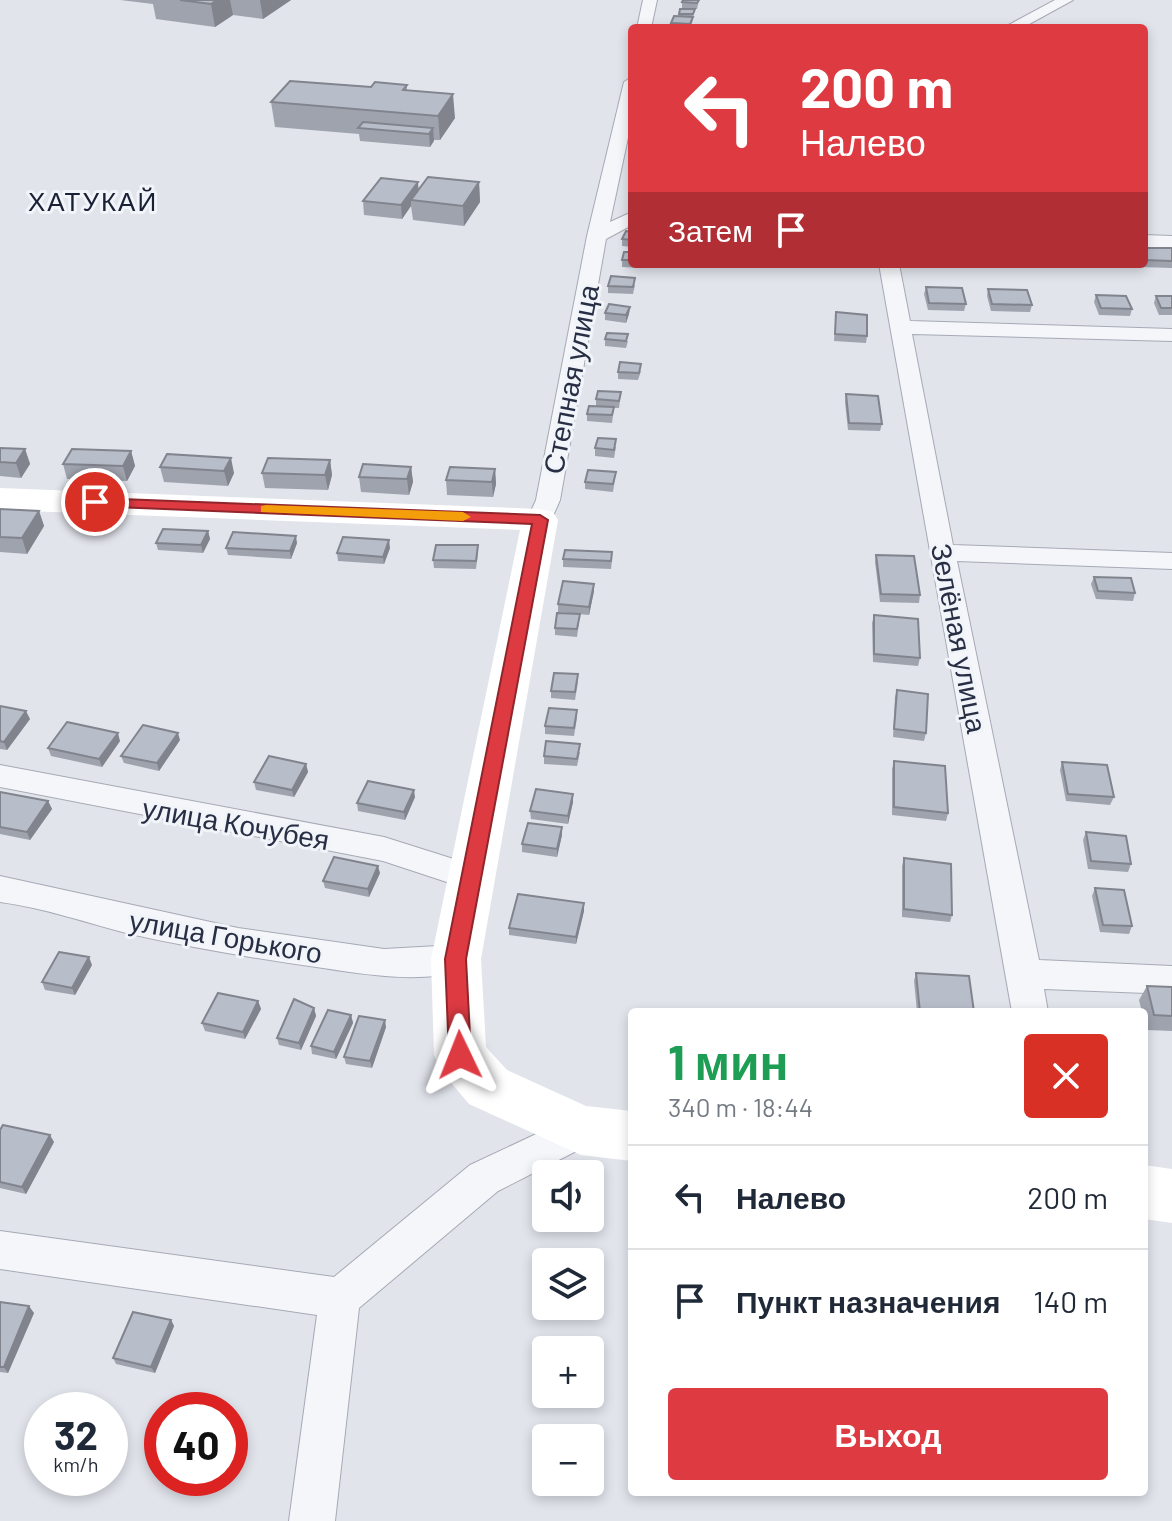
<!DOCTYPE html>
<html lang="ru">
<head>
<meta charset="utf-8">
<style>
	:root { --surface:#fff; --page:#f6f6f7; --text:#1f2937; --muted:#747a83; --line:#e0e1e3; --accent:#dd3a42 }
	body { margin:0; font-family:Barlow,sans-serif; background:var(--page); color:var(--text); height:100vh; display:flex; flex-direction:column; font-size:30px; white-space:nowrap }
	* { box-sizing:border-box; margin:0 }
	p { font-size:26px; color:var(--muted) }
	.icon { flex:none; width:44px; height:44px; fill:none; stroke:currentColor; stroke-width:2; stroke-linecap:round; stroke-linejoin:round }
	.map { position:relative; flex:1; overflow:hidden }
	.details { position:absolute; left:628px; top:1008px; width:520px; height:488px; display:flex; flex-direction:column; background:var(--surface); border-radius:8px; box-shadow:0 4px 12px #0003 }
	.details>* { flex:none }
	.hud { position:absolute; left:628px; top:24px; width:520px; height:244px; border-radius:8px; box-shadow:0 4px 12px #0003; background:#dd3a42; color:#fff; overflow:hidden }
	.buttons { position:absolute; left:532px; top:1160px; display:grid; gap:16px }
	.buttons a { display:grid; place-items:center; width:72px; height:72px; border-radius:8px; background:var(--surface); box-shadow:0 4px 12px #0003; font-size:40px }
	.speed { position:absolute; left:24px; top:1392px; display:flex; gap:16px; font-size:40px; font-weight:700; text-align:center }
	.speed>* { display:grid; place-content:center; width:104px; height:104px; border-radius:50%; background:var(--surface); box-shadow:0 4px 12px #0003; line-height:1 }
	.speed small { font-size:20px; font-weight:400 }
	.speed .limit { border:12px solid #d22; background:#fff; color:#111 }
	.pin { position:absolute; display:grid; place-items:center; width:68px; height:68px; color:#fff; margin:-34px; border:4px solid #fff; border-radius:50%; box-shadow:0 2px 8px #0007 }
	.me { position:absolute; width:88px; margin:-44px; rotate:358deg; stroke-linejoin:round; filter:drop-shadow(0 0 6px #0008) }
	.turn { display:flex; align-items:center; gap:28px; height:168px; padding:0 40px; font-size:36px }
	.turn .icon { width:104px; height:104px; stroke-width:2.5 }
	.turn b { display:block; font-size:56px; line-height:68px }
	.then { display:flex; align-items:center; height:76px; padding:0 40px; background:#0003; gap:16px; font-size:30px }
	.round { display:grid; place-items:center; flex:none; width:84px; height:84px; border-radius:8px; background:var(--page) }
	.summary { display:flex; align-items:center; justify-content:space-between; height:136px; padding:0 40px }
	h1 { font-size:48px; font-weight:700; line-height:60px; color:#1e9e55 }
	.action { display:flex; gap:16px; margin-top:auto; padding:16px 40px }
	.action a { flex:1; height:92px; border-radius:8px; background:var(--accent); color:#fff; font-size:32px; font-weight:700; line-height:92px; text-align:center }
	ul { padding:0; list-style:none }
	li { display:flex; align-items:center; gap:24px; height:104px; padding:0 40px; border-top:2px solid var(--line) }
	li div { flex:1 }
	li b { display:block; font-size:30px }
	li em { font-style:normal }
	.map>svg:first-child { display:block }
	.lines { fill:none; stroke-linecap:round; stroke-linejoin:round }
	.street-casing { stroke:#a6aab6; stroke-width:2 }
	.street { fill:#f5f6f9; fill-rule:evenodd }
	.secondary { fill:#fff; fill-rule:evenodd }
	.wall { fill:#9ea3ae }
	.shaded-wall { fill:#81848d }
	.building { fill:#b8bdca; stroke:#81848d; stroke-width:2 }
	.route { fill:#dd3a42; stroke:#90262b; stroke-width:2 }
	.slow { fill:#f59e0b }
	.labels { text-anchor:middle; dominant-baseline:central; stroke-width:6; stroke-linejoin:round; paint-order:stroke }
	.far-quarter-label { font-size:26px; letter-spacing:2px; fill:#1a2036; stroke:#f1f4f8 }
	.street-label { font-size:28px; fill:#282f45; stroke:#f1f4f8 }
</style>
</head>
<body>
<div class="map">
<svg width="1172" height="1521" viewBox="0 0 1172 1521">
	<rect width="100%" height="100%" fill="#e1e4eb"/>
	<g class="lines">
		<!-- street casing -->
		<g class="street-casing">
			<g id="street">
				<path d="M 643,0 L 657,0 L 651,28 L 637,28 Z"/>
				<path d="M 1055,0 L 1073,0 L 1022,28 L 1003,28 Z"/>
				<path d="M 632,77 L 632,119 L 610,222 L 632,212 L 632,225 L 606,239 L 560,500 L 549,525 L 531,525 L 527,520 L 536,500 L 587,236 L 624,82 Z"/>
				<path d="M 1144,235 L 1172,236 L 1172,248 L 1144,247 Z"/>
				<path d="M 879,264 L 899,264 L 910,321 L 1172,329 L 1172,341 L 912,334 L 953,545 L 1172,553 L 1172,569 L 957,561 L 1039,960 L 1172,966 L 1172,994 L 1044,989 L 1048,1012 L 1012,1012 Z"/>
				<path d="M 0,765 L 384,837 L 482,868 L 487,877 L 482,886 L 471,890 L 383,861 L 0,787 Z"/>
				<path d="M 0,876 L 238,928 L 384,949 L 456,945 L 468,949 L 473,959 L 468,969 C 423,984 369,975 323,968 C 258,959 194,948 130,934 C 87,923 45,908 0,902 Z"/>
				<path d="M 581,1113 L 594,1118 L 600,1130 L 594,1142 L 498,1191 L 359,1308 L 335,1521 L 289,1521 L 317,1315 L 0,1269 L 0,1231 L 334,1277 L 470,1165 Z"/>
			</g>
		</g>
		<!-- street -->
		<use href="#street" class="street"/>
		<!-- secondary -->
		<g class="secondary">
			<path d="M 0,488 L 540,509 L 553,512 L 558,520 L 481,959 L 486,1047 L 507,1070 L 586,1106 L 632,1111 L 632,1161 L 581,1155 L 469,1104 L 441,1071 L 434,1055 L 431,959 L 520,530 L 0,510 Z"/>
			<path d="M 1144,1165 L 1172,1169 L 1172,1223 L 1144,1219 Z"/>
		</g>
	</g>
	<!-- wall -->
	<g class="wall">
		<path d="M 120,0 L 291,0 L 263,19 L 233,15 L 215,27 L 156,19 L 153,4 Z"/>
		<path d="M 699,0 L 697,9 L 682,8 L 682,2 Z"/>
		<path d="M 680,9 L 695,9 L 691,28 L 671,28 L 671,23 L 679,16 Z"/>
		<path d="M 407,85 L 407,90 L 455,118 L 440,140 L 434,140 L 430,147 L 360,141 L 359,134 L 275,127 L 271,102 L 371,87 Z"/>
		<path d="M 479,182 L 480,202 L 464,226 L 413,220 L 411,206 L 402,219 L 364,215 L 363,201 L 418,190 Z"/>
		<path d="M 632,232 L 632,247 L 622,246 L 622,239 Z"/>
		<path d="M 1144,248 L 1172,248 L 1172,268 L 1139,267 L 1137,264 L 1144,264 Z"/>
		<path d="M 632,252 L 632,264 L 642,264 L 641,268 L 622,267 L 622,260 Z"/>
		<path d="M 635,285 L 633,294 L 608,293 L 608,286 Z"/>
		<path d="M 926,287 L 966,304 L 964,311 L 928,310 L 924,294 Z"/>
		<path d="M 988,289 L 1032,305 L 1030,312 L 991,311 L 987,296 Z"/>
		<path d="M 1096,295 L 1132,309 L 1130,316 L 1099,315 L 1094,302 Z"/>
		<path d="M 1156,296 L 1172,296 L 1172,315 L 1159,315 L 1154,303 Z"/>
		<path d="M 630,307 L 629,314 L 626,323 L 605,320 L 605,313 Z"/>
		<path d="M 836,312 L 867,336 L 866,343 L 834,341 Z"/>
		<path d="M 605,339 L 628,341 L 626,348 L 605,346 Z"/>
		<path d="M 641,371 L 638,380 L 618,379 L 618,372 Z"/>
		<path d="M 621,392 L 619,408 L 614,408 L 612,423 L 587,421 L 587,414 L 596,406 L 596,399 Z"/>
		<path d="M 846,394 L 882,424 L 880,431 L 848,430 L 845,402 Z"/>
		<path d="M 616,447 L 614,458 L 595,456 L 595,448 Z"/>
		<path d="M 0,448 L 25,449 L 30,464 L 21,478 L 0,476 Z"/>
		<path d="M 131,451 L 135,466 L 127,481 L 67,479 L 63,464 Z"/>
		<path d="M 167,454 L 234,473 L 228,486 L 164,482 L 160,467 Z"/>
		<path d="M 330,460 L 332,475 L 328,490 L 265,488 L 262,473 Z"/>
		<path d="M 411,467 L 413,482 L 409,495 L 361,492 L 359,477 Z"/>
		<path d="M 495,469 L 496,484 L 493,497 L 447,495 L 446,480 Z"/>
		<path d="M 616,472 L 613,492 L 585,489 L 585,482 Z"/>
		<path d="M 0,509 L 39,511 L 44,526 L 27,554 L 0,552 Z"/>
		<path d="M 208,531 L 210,539 L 203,553 L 158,550 L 156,543 Z"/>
		<path d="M 297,543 L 291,559 L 228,555 L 226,548 Z"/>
		<path d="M 478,545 L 478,553 L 476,569 L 434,568 L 433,560 Z"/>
		<path d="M 390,548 L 384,564 L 338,561 L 337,553 Z"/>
		<path d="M 876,555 L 920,595 L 919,603 L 880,602 L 875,562 Z"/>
		<path d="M 563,559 L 612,560 L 611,569 L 563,567 Z"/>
		<path d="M 1094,577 L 1135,593 L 1133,601 L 1096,599 L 1091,584 Z"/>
		<path d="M 594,584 L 594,591 L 589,615 L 558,612 L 558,604 Z"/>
		<path d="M 580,614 L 577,637 L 555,635 L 555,628 Z"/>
		<path d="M 874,615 L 920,658 L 918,666 L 873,662 L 872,623 Z"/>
		<path d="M 578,682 L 575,700 L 551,698 L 551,691 Z"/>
		<path d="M 897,690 L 926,733 L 924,741 L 893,737 L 895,697 Z"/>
		<path d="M 0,706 L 30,719 L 7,750 L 0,749 Z"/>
		<path d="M 577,710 L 577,718 L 574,736 L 545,734 L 545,726 Z"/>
		<path d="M 180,740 L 159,771 L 124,763 L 121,756 Z"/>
		<path d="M 120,741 L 102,767 L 51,756 L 48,748 Z"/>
		<path d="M 580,752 L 577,766 L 544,764 L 544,756 Z"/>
		<path d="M 894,761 L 948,813 L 946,821 L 892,815 L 892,769 Z"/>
		<path d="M 1062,762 L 1114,797 L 1110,805 L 1066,801 L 1060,770 Z"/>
		<path d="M 306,764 L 308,772 L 294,797 L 256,790 L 254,782 Z"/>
		<path d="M 0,792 L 48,801 L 52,809 L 30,840 L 0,834 Z"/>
		<path d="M 573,794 L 573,802 L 568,824 L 531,819 L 530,811 Z"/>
		<path d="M 415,797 L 405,820 L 358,811 L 357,803 Z"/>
		<path d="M 1086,832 L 1131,864 L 1128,872 L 1088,869 L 1083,840 Z"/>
		<path d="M 562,835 L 557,857 L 522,852 L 522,844 Z"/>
		<path d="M 904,858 L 952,915 L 950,922 L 902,917 L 902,866 Z"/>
		<path d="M 380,873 L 369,897 L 325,888 L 323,881 Z"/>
		<path d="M 1095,888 L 1132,926 L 1129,934 L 1100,932 L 1092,896 Z"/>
		<path d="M 584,911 L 576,944 L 509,935 L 509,928 Z"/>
		<path d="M 92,965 L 75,995 L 45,990 L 42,982 Z"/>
		<path d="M 916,973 L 974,1012 L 917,1012 L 914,981 Z"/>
		<path d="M 1147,986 L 1172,987 L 1172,1031 L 1147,1030 L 1144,1019 L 1144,1012 L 1142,1012 L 1139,1000 Z"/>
		<path d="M 258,1001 L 261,1009 L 245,1039 L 205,1031 L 202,1023 Z"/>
		<path d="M 314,1008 L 316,1016 L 301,1050 L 279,1045 L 277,1038 Z"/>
		<path d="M 351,1015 L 353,1023 L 336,1059 L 312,1054 L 311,1046 Z"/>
		<path d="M 386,1027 L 372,1068 L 346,1064 L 344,1057 Z"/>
		<path d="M 0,1130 L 54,1142 L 26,1194 L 0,1188 Z"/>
		<path d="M 0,1302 L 34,1313 L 8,1373 L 0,1372 Z"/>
		<path d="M 171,1320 L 174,1326 L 155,1373 L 116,1364 L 113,1358 Z"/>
	</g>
	<!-- shaded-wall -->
	<g class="shaded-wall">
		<path d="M 217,0 L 230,0 L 233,15 L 215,27 L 211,4 Z"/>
		<path d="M 260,0 L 291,0 L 263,19 Z"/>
		<path d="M 453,94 L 455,118 L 440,140 L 438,116 Z"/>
		<path d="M 433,128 L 434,141 L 430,147 L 429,134 Z"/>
		<path d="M 418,182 L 419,195 L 411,200 L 411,206 L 402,219 L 401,205 Z"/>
		<path d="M 479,182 L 480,202 L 464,226 L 463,206 Z"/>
		<path d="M 630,307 L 629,314 L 626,323 L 626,315 Z"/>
		<path d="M 25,449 L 30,464 L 21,478 L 16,463 Z"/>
		<path d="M 131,451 L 135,466 L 127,481 L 123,466 Z"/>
		<path d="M 231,458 L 234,473 L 228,486 L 224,471 Z"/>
		<path d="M 330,460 L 332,475 L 328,490 L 325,475 Z"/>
		<path d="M 411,467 L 413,482 L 409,495 L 407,479 Z"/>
		<path d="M 495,469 L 496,484 L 493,497 L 492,482 Z"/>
		<path d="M 39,511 L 44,526 L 27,554 L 22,538 Z"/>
		<path d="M 208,531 L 210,539 L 203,553 L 201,545 Z"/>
		<path d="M 296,536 L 297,543 L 291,559 L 290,551 Z"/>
		<path d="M 389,540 L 390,548 L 384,564 L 383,557 Z"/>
		<path d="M 594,584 L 594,591 L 589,615 L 589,607 Z"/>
		<path d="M 26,711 L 30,719 L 7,750 L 4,742 Z"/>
		<path d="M 118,733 L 120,741 L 102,767 L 99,759 Z"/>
		<path d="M 178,733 L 180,740 L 159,771 L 157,763 Z"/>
		<path d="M 306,764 L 308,772 L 294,797 L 292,790 Z"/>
		<path d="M 414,790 L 415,797 L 405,820 L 404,812 Z"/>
		<path d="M 573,794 L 573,802 L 568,824 L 568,816 Z"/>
		<path d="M 48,801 L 52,809 L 30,840 L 27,832 Z"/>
		<path d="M 562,827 L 562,835 L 557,857 L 557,849 Z"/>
		<path d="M 378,866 L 380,873 L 369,897 L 368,889 Z"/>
		<path d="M 584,903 L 584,911 L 576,944 L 576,937 Z"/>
		<path d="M 89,957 L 92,965 L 75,995 L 72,988 Z"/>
		<path d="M 258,1001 L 261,1009 L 245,1039 L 243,1032 Z"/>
		<path d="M 314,1008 L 316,1016 L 301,1050 L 299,1043 Z"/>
		<path d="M 351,1015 L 353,1023 L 336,1059 L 334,1052 Z"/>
		<path d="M 385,1020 L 386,1027 L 372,1068 L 370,1061 Z"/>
		<path d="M 50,1135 L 54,1142 L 26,1194 L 22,1187 Z"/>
		<path d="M 29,1306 L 34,1313 L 8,1373 L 4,1367 Z"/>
		<path d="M 171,1320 L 174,1326 L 155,1373 L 151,1367 Z"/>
	</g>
	<!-- building -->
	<g class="building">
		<path d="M 180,0 L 217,0 L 211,4 Z"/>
		<path d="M 683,0 L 699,0 L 697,3 L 682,2 Z"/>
		<path d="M 680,9 L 695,9 L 693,14 L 679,14 Z"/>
		<path d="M 674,16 L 693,17 L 690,24 L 671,23 Z"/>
		<path d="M 290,81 L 371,87 L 375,82 L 407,85 L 403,90 L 453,94 L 438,116 L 271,102 Z"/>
		<path d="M 363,122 L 433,128 L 429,134 L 358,128 Z"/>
		<path d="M 428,177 L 479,182 L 463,206 L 411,200 Z"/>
		<path d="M 381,178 L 418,182 L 401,205 L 363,201 Z"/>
		<path d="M 626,231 L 632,232 L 632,240 L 622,239 Z"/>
		<path d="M 1144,248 L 1172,248 L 1172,261 L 1144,260 Z"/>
		<path d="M 624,252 L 632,252 L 632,260 L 622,260 Z"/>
		<path d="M 611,276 L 635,278 L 633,287 L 608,286 Z"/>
		<path d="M 926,287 L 962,288 L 966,304 L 929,303 Z"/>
		<path d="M 988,289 L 1027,290 L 1032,305 L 992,304 Z"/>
		<path d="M 1096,295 L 1126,296 L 1132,309 L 1101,308 Z"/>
		<path d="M 1156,296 L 1172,296 L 1172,308 L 1161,308 Z"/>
		<path d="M 609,304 L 630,307 L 626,315 L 605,313 Z"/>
		<path d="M 836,312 L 867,315 L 867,336 L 835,334 Z"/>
		<path d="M 607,333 L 628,334 L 626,341 L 605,339 Z"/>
		<path d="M 620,362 L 641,364 L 639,373 L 618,372 Z"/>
		<path d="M 598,391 L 621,392 L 619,401 L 596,399 Z"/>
		<path d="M 846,394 L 878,396 L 882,424 L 849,423 Z"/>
		<path d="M 589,406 L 614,407 L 612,415 L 587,414 Z"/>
		<path d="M 598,438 L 616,439 L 614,450 L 595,448 Z"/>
		<path d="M 0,448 L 25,449 L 16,463 L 0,462 Z"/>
		<path d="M 72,449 L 131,451 L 123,466 L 63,464 Z"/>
		<path d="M 167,454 L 231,458 L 224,471 L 160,467 Z"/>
		<path d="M 268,458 L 330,460 L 325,475 L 262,473 Z"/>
		<path d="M 363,464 L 411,467 L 407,479 L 359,477 Z"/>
		<path d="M 450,467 L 495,469 L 492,482 L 446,480 Z"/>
		<path d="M 588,470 L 616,472 L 613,484 L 585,482 Z"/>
		<path d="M 0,509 L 39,511 L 22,538 L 0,537 Z"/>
		<path d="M 163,529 L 208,531 L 201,545 L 156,543 Z"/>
		<path d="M 233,532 L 296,536 L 290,551 L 226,548 Z"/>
		<path d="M 343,537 L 389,540 L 383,557 L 337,553 Z"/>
		<path d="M 436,545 L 478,545 L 476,561 L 433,560 Z"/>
		<path d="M 565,550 L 612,552 L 611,561 L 563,559 Z"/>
		<path d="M 876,555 L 914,556 L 920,595 L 881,594 Z"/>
		<path d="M 1094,577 L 1131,578 L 1135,593 L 1098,591 Z"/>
		<path d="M 563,581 L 594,584 L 589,607 L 558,604 Z"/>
		<path d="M 557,613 L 580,614 L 577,629 L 555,628 Z"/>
		<path d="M 874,615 L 918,619 L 920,658 L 874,654 Z"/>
		<path d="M 554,673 L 578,674 L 575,692 L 551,691 Z"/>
		<path d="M 897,690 L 928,694 L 926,733 L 894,729 Z"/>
		<path d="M 0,706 L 26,711 L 4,742 L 0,741 Z"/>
		<path d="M 549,708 L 577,710 L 574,728 L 545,726 Z"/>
		<path d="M 67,722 L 118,733 L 99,759 L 48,748 Z"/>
		<path d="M 143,725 L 178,733 L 157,763 L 121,756 Z"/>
		<path d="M 546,741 L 580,744 L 577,759 L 544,756 Z"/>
		<path d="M 269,756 L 306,764 L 292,790 L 254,782 Z"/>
		<path d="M 894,761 L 945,766 L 948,813 L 894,807 Z"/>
		<path d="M 1062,762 L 1107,765 L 1114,797 L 1068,794 Z"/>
		<path d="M 368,781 L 414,790 L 404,812 L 357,803 Z"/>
		<path d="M 536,789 L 573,794 L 568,816 L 530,811 Z"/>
		<path d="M 0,792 L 48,801 L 27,832 L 0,827 Z"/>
		<path d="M 528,823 L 562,827 L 557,849 L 522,844 Z"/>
		<path d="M 1086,832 L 1126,836 L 1131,864 L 1091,861 Z"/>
		<path d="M 334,857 L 378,866 L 368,889 L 323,881 Z"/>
		<path d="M 904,858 L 951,864 L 952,915 L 904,909 Z"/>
		<path d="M 1095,888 L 1124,890 L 1132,926 L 1103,925 Z"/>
		<path d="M 518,894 L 584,903 L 576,937 L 509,928 Z"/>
		<path d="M 59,952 L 89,957 L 72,988 L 42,982 Z"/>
		<path d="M 916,973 L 969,976 L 974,1012 L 920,1012 Z"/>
		<path d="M 1147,986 L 1172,987 L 1172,1016 L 1154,1015 Z"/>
		<path d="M 218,993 L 258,1001 L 243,1032 L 202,1023 Z"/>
		<path d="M 294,999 L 314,1008 L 299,1043 L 277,1038 Z"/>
		<path d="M 328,1010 L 351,1015 L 334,1052 L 311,1046 Z"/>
		<path d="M 359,1016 L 385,1020 L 370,1061 L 344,1057 Z"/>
		<path d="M 3,1125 L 50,1135 L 22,1187 L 0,1182 L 0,1130 Z"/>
		<path d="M 0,1302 L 29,1306 L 4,1367 L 0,1367 Z"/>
		<path d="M 133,1312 L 171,1320 L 151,1367 L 113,1358 Z"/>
	</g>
	<!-- route -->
	<path class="route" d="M 95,498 L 540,515 L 548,520 L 466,959 L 471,1055 L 468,1061 L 460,1064 L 452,1061 L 449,1055 L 445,959 L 532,524 L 90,506 L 88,502 Z"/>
	<!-- slow -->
	<path class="slow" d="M 266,505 L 463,512 L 471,517 L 463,521 L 261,512 L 261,506 Z"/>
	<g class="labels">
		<!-- far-quarter labels -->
		<g class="far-quarter-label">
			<text x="93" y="200">ХАТУКАЙ</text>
		</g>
		<!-- street labels -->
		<g class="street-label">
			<text transform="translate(570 379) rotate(-79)">Степная улица</text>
			<text transform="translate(960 638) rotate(79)">Зелёная улица</text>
			<text transform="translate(236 823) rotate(10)">улица Кочубея</text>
			<text transform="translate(226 936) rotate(10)">улица Горького</text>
		</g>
	</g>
</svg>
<div class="buttons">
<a><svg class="icon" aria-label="sound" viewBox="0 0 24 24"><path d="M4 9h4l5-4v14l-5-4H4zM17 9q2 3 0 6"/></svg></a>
<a><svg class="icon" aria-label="layers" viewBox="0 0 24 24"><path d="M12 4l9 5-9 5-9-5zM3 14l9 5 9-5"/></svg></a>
<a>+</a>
<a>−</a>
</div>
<div class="speed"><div>32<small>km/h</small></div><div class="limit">40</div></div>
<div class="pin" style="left:95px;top:502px;background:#d93025"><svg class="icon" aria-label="arrive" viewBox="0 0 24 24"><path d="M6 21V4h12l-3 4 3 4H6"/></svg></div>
<svg class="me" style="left:460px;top:1055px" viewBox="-20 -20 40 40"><path d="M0-17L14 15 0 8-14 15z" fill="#dd3a42" stroke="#fff" stroke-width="4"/></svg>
<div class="hud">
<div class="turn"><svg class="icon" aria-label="left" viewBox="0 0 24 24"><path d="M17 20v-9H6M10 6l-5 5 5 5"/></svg><div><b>200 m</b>Налево</div></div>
<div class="then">Затем<svg class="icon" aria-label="arrive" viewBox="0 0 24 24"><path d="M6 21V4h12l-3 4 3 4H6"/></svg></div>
</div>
<section class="details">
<div class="summary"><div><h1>1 мин</h1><p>340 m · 18:44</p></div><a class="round" style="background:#d93025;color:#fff"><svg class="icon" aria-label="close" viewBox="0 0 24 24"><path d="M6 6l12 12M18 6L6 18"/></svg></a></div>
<ul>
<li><svg class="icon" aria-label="left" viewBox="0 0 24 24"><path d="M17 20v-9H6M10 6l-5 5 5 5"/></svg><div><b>Налево</b></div><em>200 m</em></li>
<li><svg class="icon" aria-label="arrive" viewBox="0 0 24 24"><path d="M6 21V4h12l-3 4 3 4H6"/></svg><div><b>Пункт назначения</b></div><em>140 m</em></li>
</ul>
<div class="action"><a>Выход</a></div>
</section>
</div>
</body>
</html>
